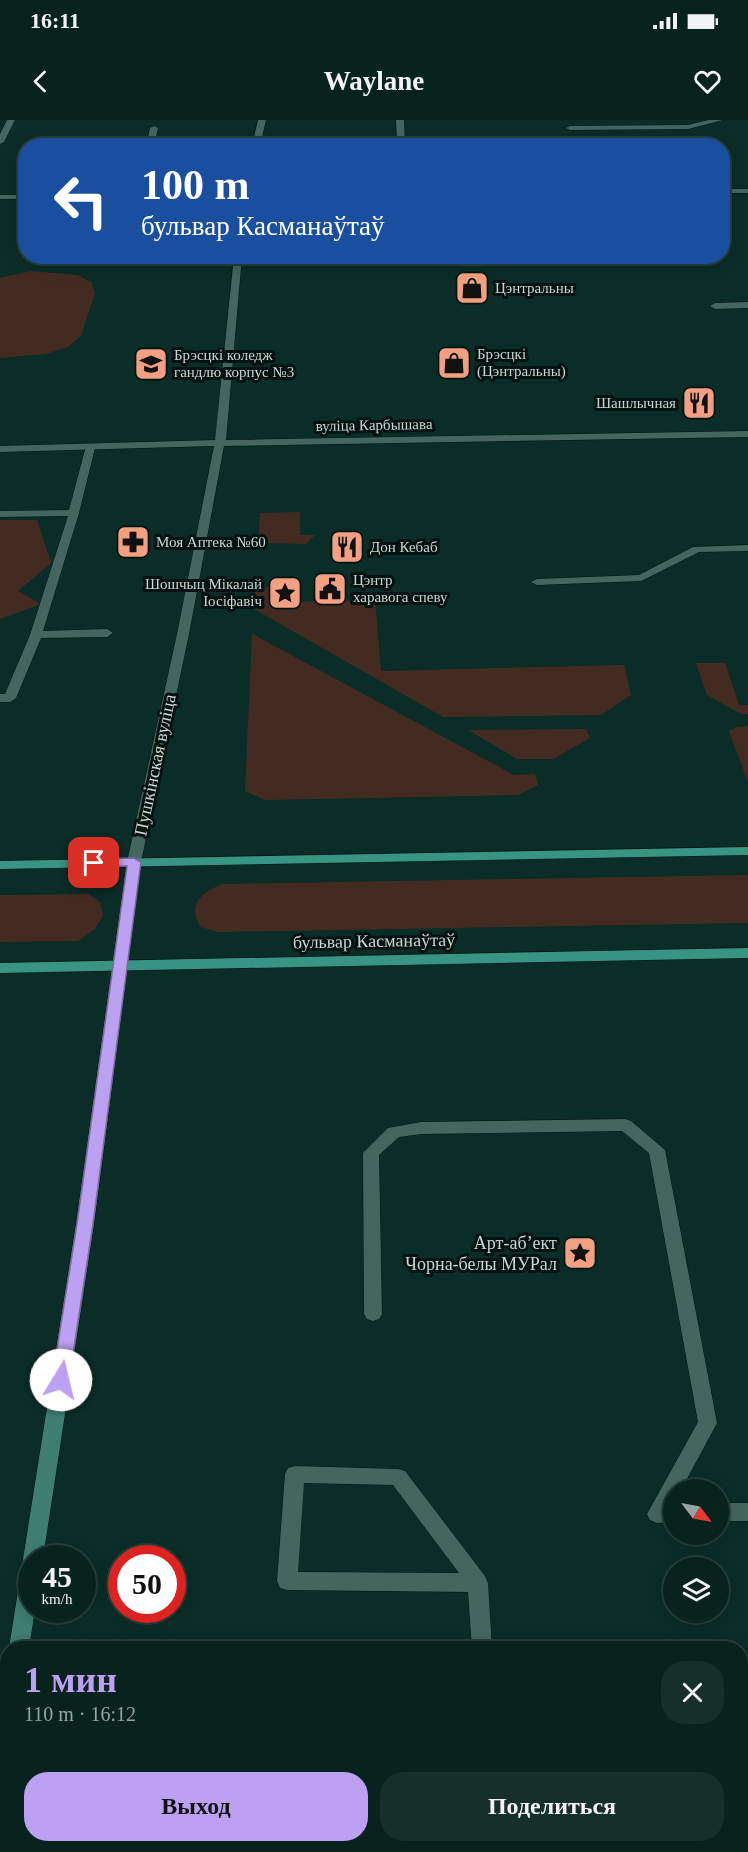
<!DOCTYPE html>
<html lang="ru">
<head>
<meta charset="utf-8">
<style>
	:root { --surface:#08221d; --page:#162f2a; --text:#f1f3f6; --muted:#98a4a4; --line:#293f3b; --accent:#bca0f2 }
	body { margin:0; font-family:"Times New Roman",serif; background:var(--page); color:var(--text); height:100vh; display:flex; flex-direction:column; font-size:22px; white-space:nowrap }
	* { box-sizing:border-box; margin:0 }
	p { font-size:20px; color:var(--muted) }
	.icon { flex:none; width:33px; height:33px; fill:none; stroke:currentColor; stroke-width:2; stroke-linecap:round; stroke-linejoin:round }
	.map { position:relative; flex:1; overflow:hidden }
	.panel { position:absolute; left:0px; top:1521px; width:748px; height:212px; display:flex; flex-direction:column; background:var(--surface); border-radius:24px 24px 0 0; box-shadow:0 3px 15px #0003,0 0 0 2px var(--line) }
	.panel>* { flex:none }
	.guide { position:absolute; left:18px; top:18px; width:712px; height:126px; border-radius:24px; box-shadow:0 3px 15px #0003,0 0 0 2px var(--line); background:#1a4fa0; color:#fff; overflow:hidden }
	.needle { width:39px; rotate:122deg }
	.controls { position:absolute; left:663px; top:1359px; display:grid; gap:12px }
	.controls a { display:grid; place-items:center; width:66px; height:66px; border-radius:50%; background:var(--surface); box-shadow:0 3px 15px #0003,0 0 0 2px var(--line); font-size:30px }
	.speed { position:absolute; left:18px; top:1425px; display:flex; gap:12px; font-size:30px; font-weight:700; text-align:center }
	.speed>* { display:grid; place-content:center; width:78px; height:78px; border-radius:50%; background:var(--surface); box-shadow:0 3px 15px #0003,0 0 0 2px var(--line); line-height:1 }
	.speed small { font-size:15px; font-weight:400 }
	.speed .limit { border:9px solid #d22; background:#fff; color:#111 }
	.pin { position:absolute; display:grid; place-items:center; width:51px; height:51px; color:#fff; margin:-26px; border-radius:12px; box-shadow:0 3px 9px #0006 }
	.me { position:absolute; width:66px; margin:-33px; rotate:9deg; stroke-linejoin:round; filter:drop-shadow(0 0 4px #0008) }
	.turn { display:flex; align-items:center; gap:21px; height:126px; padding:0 24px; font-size:27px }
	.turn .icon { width:78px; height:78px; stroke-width:2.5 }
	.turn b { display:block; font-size:42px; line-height:51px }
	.round { display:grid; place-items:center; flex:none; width:63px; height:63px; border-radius:24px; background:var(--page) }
	.head { display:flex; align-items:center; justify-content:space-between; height:102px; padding:0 24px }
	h1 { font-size:36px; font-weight:600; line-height:45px; color:var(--accent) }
	.button { display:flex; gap:12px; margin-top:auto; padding:12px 24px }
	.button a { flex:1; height:69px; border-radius:24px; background:var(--accent); color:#111; font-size:24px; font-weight:600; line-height:69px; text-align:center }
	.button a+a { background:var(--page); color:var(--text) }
	.status { display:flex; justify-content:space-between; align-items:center; height:42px; padding:0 30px; background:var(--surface); direction:ltr }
	.status svg { height:16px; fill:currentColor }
	header { display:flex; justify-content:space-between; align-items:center; height:78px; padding:0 24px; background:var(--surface); font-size:27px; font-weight:600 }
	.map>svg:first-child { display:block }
	.green { fill:#442b22 }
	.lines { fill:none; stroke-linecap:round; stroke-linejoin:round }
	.service-casing { stroke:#001410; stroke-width:1 }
	.pedestrian-casing { stroke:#001410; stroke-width:1 }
	.minor-casing { stroke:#001410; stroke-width:1 }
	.secondary-casing { stroke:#001410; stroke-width:1 }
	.primary-casing { stroke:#001410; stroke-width:1 }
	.service { fill:#45665e; fill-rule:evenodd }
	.pedestrian { fill:#45665e; fill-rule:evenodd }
	.minor { fill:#45665e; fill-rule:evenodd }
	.secondary { fill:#3f7e71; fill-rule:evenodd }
	.primary { fill:#389584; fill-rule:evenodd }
	.route { fill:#bca0f2; stroke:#7a689d; stroke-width:1.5 }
	.labels { text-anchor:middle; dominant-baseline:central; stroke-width:6; stroke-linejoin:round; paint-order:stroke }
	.far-poi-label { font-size:15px; fill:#c6d8d3; stroke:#06120f; text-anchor:start }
	.far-street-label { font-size:15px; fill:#c6d8d3; stroke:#06120f }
	.street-label { font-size:18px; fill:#c6d8d3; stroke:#06120f }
	.poi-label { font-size:18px; fill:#c6d8d3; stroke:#06120f; text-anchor:end }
</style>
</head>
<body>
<div class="status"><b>16:11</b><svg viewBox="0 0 49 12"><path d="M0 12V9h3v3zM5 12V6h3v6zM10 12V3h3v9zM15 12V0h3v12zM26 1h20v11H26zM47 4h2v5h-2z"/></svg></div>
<header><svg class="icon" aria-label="back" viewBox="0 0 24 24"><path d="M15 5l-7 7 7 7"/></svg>Waylane<svg class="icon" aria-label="heart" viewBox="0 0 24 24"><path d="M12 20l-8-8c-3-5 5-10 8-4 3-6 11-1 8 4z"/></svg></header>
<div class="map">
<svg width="748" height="1732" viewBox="0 0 748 1732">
	<rect width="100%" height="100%" fill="#0b2d27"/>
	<!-- green -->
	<g class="green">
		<path d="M 31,151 L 77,155 L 91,162 L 95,173 L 81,216 L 68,227 L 46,234 L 0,238 L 0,158 Z"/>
		<path d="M 300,392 L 300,415 L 315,415 L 306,424 L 258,423 L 260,393 Z"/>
		<path d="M 0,400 L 37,400 L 51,443 L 18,471 L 41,484 L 0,499 Z"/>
		<path d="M 285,464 L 285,482 L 375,480 L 381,551 L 624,545 L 631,575 L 601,595 L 443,597 L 254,489 L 256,469 Z"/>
		<path d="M 252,514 L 514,655 L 535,654 L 538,665 L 518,675 L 265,680 L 245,671 Z"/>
		<path d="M 696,543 L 725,543 L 739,585 L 748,585 L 748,594 L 741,594 L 707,575 Z"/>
		<path d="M 748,606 L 748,662 L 729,611 L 736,607 Z"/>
		<path d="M 586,609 L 590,618 L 553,639 L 517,639 L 468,610 Z"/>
		<path d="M 748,755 L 748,803 L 219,812 L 200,807 C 188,783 200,774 222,764 Z"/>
		<path d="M 88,774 L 100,782 L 103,795 L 95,809 L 78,821 L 0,822 L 0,775 Z"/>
	</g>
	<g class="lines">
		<!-- service casing -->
		<g class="service-casing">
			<g id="service">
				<path d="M 7,0 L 15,0 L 4,22 L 0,24 L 0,14 Z"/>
				<path d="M 396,0 L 404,0 L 405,23 L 401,25 L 397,23 Z"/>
				<path d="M 709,0 L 723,0 L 688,9 L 570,10 L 566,8 L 570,6 L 688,5 Z"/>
				<path d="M 154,6 L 158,8 L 154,26 L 146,26 L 150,8 Z"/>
				<path d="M 748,182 L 748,188 L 715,189 L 710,186 L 715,183 Z"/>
				<path d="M 86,326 L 95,328 L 79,393 L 43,511 L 107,509 L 113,513 L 107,517 L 41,518 L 16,578 L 10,582 L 0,582 L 0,574 L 5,574 L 30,515 L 68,396 L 0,397 L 0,391 L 69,390 Z"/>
				<path d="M 748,425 L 748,431 L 699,432 L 641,461 L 537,465 L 531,462 L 537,459 L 639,455 L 693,427 Z"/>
				<path d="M 625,999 L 631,1001 L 665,1030 L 717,1303 L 681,1370 L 674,1370 L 674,1402 L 657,1403 L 650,1400 L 647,1394 L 698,1302 L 649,1033 L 622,1011 L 421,1014 L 399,1017 L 379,1035 L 382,1194 L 379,1199 L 373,1201 L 367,1199 L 364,1194 L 363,1033 L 388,1008 L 421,1002 Z"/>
				<path d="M 295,1346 L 398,1349 L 405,1351 L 485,1456 L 488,1463 L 492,1528 L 472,1528 L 468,1472 L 287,1470 L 280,1468 L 277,1461 L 285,1354 L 288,1348 ZM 304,1363 L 393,1365 L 459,1453 L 298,1452 Z"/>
				<rect x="718" y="1383" width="30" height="18"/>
				<rect x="480" y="1725" width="22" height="7"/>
			</g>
		</g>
		<!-- pedestrian casing -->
		<g class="pedestrian-casing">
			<rect id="pedestrian" x="723" y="69" width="25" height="4"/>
		</g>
		<!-- minor casing -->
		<g class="minor-casing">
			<g id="minor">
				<path d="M 258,0 L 266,0 L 260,26 L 252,26 Z"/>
				<rect x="0" y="75" width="26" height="4"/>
				<path d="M 234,136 L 242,136 L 226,320 L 748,311 L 748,317 L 224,326 L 189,514 L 141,742 L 134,746 L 127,742 L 177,514 L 214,326 L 0,332 L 0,326 L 215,320 Z"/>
			</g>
		</g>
		<!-- secondary casing -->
		<g class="secondary-casing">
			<g id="secondary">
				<path d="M 134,738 L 141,742 L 94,1104 L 43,1438 L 32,1438 L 32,1490 L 35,1490 L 29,1528 L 9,1528 L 76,1104 L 127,742 Z"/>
				<path d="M 8,1589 L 8,1655 L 0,1658 L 0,1593 Z"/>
			</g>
		</g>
		<!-- primary casing -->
		<g class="primary-casing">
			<g id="primary">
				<path d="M 748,727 L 748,735 L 0,749 L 0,741 Z"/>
				<path d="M 748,828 L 748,838 L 0,853 L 0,843 Z"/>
			</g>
		</g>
		<!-- service -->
		<use href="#service" class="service"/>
		<!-- pedestrian -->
		<use href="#pedestrian" class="pedestrian"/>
		<!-- minor -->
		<use href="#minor" class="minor"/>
		<!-- secondary -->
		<use href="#secondary" class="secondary"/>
		<!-- primary -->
		<use href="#primary" class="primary"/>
	</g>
	<!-- route -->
	<path class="route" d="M 134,738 L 141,742 L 93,1104 L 69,1260 L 67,1265 L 55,1265 L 52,1260 L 77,1104 L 127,746 L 94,747 L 88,743 L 94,739 Z"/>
	<!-- icons -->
	<defs>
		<g id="shop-square" transform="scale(1.725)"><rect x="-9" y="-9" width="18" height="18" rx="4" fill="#f2a081" stroke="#06120f"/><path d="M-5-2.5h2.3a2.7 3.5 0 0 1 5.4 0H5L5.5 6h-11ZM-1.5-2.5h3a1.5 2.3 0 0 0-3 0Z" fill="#111"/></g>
		<g id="university-square" transform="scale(1.725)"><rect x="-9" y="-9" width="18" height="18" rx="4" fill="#f2a081" stroke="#06120f"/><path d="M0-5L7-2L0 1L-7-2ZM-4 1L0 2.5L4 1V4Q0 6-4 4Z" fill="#111"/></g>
		<g id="restaurant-square" transform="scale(1.725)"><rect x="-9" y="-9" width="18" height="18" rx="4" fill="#f2a081" stroke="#06120f"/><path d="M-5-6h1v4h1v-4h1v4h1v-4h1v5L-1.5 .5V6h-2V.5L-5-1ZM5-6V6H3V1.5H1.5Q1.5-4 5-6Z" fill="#111"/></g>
		<g id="pharmacy-square" transform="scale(1.725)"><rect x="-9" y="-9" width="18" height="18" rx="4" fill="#f2a081" stroke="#06120f"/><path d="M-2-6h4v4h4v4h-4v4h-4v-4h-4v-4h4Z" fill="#111"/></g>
		<g id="civic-square" transform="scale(1.725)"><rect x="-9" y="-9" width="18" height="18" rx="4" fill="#f2a081" stroke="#06120f"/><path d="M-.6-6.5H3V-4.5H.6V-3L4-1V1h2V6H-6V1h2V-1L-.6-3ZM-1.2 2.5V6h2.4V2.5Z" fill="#111"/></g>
		<g id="sight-square" transform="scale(1.725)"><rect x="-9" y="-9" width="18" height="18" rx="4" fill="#f2a081" stroke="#06120f"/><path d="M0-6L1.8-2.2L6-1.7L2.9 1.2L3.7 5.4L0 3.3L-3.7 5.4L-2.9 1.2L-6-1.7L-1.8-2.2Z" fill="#111"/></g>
	</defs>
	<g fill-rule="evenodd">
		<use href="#shop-square" x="472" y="168"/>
		<use href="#shop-square" x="454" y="243"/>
		<use href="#university-square" x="151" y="244"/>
		<use href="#restaurant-square" x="699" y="283"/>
		<use href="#pharmacy-square" x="133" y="422"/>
		<use href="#restaurant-square" x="347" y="427"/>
		<use href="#civic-square" x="330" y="469"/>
		<use href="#sight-square" x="285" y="473"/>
		<use href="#sight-square" x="580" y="1133"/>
	</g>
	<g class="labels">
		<!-- far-poi labels -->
		<g class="far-poi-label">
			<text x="495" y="168">Цэнтральны</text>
			<text x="477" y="234">Брэсцкі<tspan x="477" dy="17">(Цэнтральны)</tspan></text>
			<text x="174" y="235">Брэсцкі коледж<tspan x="174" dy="17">гандлю корпус №3</tspan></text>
			<text x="676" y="283" text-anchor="end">Шашлычная</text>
			<text x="156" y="422">Моя Аптека №60</text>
			<text x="370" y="427">Дон Кебаб</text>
			<text x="353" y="460">Цэнтр<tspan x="353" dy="17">харавога спеву</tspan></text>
			<text x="262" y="464" text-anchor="end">Шошчыц Мікалай<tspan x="262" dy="17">Іосіфавіч</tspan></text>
		</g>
		<!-- far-street labels -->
		<g class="far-street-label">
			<text transform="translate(374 305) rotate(-1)">вуліца Карбышава</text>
		</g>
		<!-- street labels -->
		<g class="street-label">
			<text transform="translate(155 645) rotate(-78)">Пушкінская вуліца</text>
			<text transform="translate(374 821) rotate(-1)">бульвар Касманаўтаў</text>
		</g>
		<!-- poi labels -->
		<g class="poi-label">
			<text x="557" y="1123">Арт-абʼект<tspan x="557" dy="21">Чорна-белы МУРал</tspan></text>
		</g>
	</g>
</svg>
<div class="controls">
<a><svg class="needle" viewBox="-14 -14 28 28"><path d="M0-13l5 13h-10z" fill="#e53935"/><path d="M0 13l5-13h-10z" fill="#98a4a4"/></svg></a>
<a><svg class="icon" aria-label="layers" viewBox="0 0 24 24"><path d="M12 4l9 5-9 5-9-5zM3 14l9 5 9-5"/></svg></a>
</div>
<div class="speed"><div>45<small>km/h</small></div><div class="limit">50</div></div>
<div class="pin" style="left:94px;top:743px;background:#d93025"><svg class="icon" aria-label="arrive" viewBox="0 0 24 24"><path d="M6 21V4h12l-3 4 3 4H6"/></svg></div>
<svg class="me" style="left:61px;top:1260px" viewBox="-20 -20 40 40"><circle r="19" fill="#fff"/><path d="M0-13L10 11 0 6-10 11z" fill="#bca0f2"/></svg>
<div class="guide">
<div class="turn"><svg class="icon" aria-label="left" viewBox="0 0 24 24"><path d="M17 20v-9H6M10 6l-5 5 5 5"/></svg><div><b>100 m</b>бульвар Касманаўтаў</div></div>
</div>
<section class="panel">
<div class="head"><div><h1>1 мин</h1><p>110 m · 16:12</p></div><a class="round"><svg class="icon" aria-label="close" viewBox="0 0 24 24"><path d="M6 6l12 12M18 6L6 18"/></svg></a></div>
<div class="button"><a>Выход</a><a>Поделиться</a></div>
</section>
</div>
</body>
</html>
